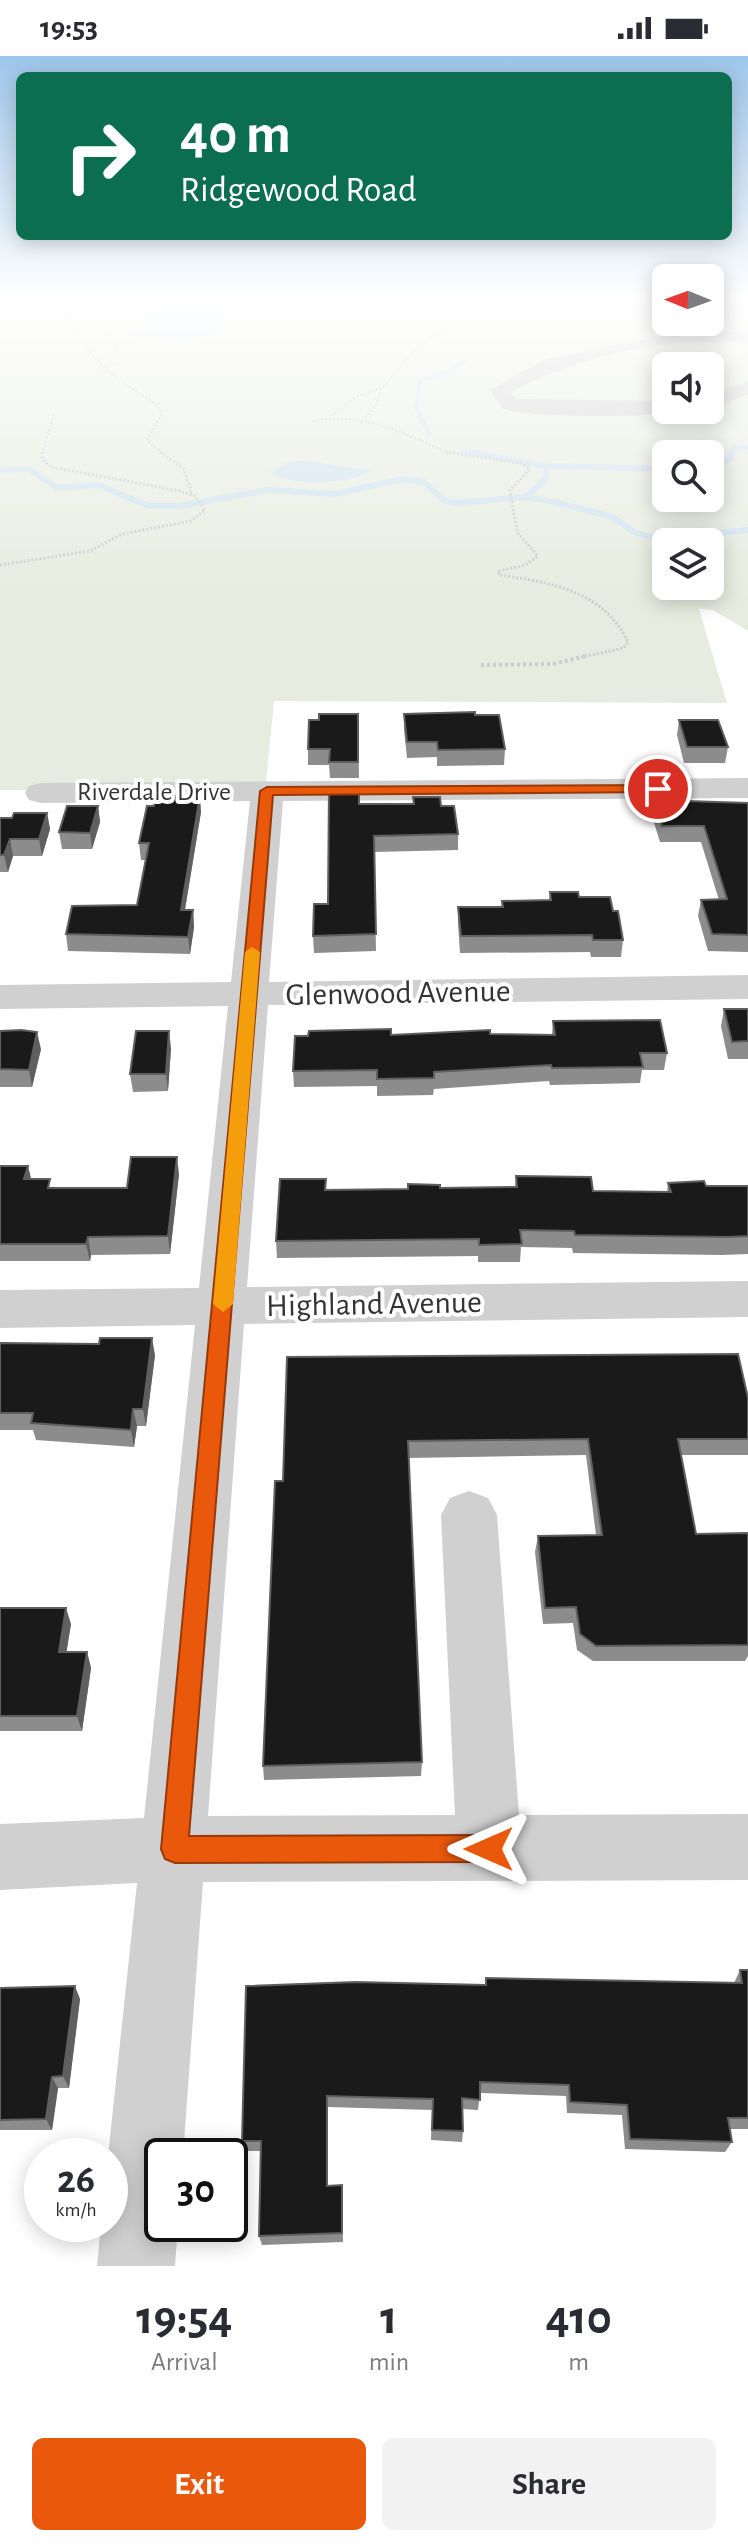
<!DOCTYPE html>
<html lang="en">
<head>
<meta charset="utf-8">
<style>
	:root { --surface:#fff; --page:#f2f2f3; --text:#2b2b33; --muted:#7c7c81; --accent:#ea580c }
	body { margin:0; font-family:"Alegreya Sans",sans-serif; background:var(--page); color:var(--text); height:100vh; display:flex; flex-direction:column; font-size:30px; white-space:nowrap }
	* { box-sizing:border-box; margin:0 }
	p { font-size:26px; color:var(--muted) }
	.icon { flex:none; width:44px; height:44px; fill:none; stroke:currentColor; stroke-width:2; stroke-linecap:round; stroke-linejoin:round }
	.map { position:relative; height:2210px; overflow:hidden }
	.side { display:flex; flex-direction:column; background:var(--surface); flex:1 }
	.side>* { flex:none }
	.hud { position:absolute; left:16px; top:16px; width:716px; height:168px; border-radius:12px; box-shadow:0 4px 20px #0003; background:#0b6e4f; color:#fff; overflow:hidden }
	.needle { width:52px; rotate:271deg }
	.controls { position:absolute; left:652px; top:208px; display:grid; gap:16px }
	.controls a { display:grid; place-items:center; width:72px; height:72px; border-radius:12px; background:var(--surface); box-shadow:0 4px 20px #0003; font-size:40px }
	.speed { position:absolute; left:24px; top:2082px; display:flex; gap:16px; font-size:40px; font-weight:700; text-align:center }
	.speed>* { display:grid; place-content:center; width:104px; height:104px; border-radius:50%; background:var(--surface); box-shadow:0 4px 20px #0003; line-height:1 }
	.speed small { font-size:20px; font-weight:400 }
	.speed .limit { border:4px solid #111; border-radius:12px; background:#fff; color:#111 }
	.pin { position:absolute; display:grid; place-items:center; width:68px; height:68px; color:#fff; margin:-34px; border:4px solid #fff; border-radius:50%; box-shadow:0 2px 8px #0007 }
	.me { position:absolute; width:88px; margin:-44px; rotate:270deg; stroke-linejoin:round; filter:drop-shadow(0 0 6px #0008) }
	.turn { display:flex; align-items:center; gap:28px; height:168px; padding:0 32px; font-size:36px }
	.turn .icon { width:104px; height:104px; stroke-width:2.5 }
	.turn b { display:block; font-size:56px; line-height:68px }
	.eta { display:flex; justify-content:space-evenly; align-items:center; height:136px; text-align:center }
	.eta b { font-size:48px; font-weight:600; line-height:56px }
	.button { display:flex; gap:16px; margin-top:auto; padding:16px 32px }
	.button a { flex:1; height:92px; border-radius:12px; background:var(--accent); color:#fff; font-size:32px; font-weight:600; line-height:92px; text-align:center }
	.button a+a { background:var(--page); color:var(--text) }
	.status { display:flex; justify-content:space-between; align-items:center; height:56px; padding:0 40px; background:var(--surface); direction:ltr }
	.status svg { height:22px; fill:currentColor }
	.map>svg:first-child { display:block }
	.green { fill:#e6ecdf; fill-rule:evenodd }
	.water { fill:#cfe2ee }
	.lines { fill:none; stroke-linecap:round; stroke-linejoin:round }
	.stream-far1 { stroke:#cfe2ee; stroke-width:4 }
	.stream { stroke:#cfe2ee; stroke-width:6 }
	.path-far2 { stroke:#cdcdcd; stroke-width:2; stroke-dasharray:2 2; stroke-linecap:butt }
	.path-far1 { stroke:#cdcdcd; stroke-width:3; stroke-dasharray:2 2; stroke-linecap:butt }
	.path { stroke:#cdcdcd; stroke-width:4; stroke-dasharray:3 3; stroke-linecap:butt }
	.minor { fill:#d0d0d0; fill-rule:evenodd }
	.wall { fill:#8c8c8c }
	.shaded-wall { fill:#5f5f5f }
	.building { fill:#1a1a1a; stroke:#5f5f5f; stroke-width:2 }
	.route { fill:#ea580c; stroke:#983908; stroke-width:2 }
	.slow { fill:#f59e0b }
	.labels { text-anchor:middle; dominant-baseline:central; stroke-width:8; stroke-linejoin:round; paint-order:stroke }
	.far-street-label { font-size:26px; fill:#333; stroke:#fff }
	.street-label { font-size:32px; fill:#333; stroke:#fff }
</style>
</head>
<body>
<div class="status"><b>19:53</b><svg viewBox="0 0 49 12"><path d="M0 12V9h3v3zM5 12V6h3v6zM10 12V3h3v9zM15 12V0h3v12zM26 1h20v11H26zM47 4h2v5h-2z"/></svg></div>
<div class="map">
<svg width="748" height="2210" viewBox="0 0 748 2210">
	<rect width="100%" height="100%" fill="#fff"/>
	<!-- green -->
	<path class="green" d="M 0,239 L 666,239 L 666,266 L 710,266 L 710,239 L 748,239 L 748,575 L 713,554 L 699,553 L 727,647 L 274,645 L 265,736 L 0,734 ZM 666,310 L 710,310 L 710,354 L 666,354 ZM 666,398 L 710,398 L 710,442 L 666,442 ZM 666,486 L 710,486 L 710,530 L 666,530 Z"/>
	<!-- water -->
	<g class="water">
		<path d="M 167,239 L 230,239 L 236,243 L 211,279 L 181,284 L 127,280 L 161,268 L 142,262 L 159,254 L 160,242 Z"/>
		<path d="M 305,404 L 371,415 C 352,428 287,431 270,416 L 288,406 Z"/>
	</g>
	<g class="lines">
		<!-- stream-far1 -->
		<g class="stream-far1">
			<path d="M 429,378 L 416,352 L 420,324 L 439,320 L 466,305"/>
			<path d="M 462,395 L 479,398"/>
			<path d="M 732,398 L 734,391 L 748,392"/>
		</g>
		<!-- stream -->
		<g class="stream">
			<path d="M 468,396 L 547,410"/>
			<path d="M 710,408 L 730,403 L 732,396"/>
			<path d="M 0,414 L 29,413 L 57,432 L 98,429 L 149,450 L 179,450 L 268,434 L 335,438 L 403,423 L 424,426 L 445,445 L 456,447 L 526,441 L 554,446 L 613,461 L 634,476 L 657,483 L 748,474"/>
			<path d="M 526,441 L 546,422 L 547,410 L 666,413"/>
		</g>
		<!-- path-far2 -->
		<g class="path-far2">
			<path d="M 61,239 C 90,305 97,310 157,349 L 162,358 L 147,384 L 163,398"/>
			<path d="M 74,239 L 103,256 L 107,283 L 117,291 L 116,306 L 102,313"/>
			<path d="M 331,360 L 354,342 L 385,330 L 409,299 L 446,272"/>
			<path d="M 313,365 C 358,355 410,378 449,398"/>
			<path d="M 360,368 L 376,349 L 382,332"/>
			<path d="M 42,398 L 55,356"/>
		</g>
		<!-- path-far1 -->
		<g class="path-far1">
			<path d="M 160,396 L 184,413 L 192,439"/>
			<path d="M 445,396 L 521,407 L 530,413 L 510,434 L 517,476 L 538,500 L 525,509 L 498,515 L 499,519 C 550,526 604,535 628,586 L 624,592 L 577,602"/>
			<path d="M 0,509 L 90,495 L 122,478 L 191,465 L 205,454 L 195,440 L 180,435 L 51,411 L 42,403 L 42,396"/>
		</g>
		<!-- path -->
		<path class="path" d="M 481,609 L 552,608 L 586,600"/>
		<!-- minor -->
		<g class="minor">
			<path d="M 691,274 L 748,276 L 748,286 C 663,283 587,297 511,336 L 516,343 L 666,345 L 666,354 L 673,355 C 644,363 533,361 503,353 L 490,334 L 546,303 Z"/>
			<path d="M 748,326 L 748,339 L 710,351 L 710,338 Z"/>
			<path d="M 748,722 L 748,742 L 283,745 L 269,926 L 748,919 L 748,943 L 268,949 L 247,1231 L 748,1225 L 748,1261 L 244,1268 L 208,1760 L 455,1759 L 441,1459 L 450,1442 L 469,1435 L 488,1442 L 497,1459 L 519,1759 L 748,1758 L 748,1824 L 203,1826 L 183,2100 L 162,2100 L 162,2168 L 178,2168 L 175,2210 L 97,2210 L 101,2168 L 110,2168 L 108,2100 L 137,1827 L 0,1834 L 0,1768 L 144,1762 L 195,1269 L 0,1272 L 0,1234 L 199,1232 L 228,950 L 0,953 L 0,929 L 231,926 L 250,745 L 41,747 L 29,744 L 25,737 L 29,730 L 41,727 Z"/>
		</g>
	</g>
	<!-- wall -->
	<g class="wall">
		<path d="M 358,658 L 359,722 L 330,722 L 329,709 L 308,709 L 308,693 L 319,664 Z"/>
		<path d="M 404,658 L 475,659 L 505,693 L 504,709 L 437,710 L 437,701 L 407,702 L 404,674 Z"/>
		<path d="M 679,664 L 728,691 L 725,707 L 684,707 L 677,679 Z"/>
		<path d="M 413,741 L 441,750 L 458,778 L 458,794 L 374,796 L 376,895 L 314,897 L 313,880 L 328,848 L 359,748 L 413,748 Z"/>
		<path d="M 655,744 L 748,747 L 748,896 L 708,895 L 698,860 L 701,844 L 719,844 L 701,786 L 660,786 L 652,760 Z"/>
		<path d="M 98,750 L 100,766 L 92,793 L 62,793 L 59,776 Z"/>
		<path d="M 201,756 L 185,854 L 193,854 L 194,871 L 190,898 L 68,895 L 66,878 L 137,849 L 146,804 L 141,804 L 139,787 Z"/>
		<path d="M 47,757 L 50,773 L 42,800 L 13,800 L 8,816 L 0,816 L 0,762 L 12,762 Z"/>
		<path d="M 550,836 L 579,841 L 613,855 L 623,884 L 621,901 L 591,901 L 590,896 L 460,897 L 458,868 L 458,851 L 501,851 L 502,845 L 549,844 Z"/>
		<path d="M 724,953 L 748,953 L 748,1003 L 728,1003 L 721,970 Z"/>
		<path d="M 553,965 L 667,997 L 664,1014 L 642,1014 L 640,1027 L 550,1029 L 549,1025 L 434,1033 L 433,1039 L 377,1040 L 377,1030 L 294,1031 L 293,1015 L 490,978 L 552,979 Z"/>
		<path d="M 0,975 L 41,993 L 32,1031 L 0,1031 Z"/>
		<path d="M 171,992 L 168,1035 L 133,1036 L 130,1018 Z"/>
		<path d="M 0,1110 L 28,1110 L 31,1123 L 52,1132 L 127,1132 L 179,1118 L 170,1198 L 91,1199 L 90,1205 L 0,1205 Z"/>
		<path d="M 516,1120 L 593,1135 L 667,1136 L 668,1127 L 706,1130 L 748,1130 L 748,1198 L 723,1199 L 573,1197 L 572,1192 L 521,1191 L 520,1206 L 478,1206 L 478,1200 L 277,1202 L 276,1185 L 326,1123 L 326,1134 L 408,1133 L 515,1131 Z"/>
		<path d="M 0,1287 L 155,1299 L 146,1370 L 137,1370 L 134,1391 L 36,1384 L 33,1374 L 0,1374 Z"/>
		<path d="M 287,1301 L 748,1342 L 748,1399 L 681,1399 L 696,1478 L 748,1477 L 748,1600 L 745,1605 L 593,1605 L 577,1594 L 573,1567 L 543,1568 L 535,1496 L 538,1480 L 596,1479 L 586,1399 L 409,1402 L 422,1706 L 421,1720 L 264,1724 L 263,1710 L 283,1425 Z"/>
		<path d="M 0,1552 L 71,1568 L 66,1596 L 87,1596 L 91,1612 L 82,1675 L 0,1675 Z"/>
		<path d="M 740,1914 L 748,1914 L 748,2073 L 730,2073 L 732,2086 L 725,2096 L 625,2093 L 622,2059 L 567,2057 L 566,2040 L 480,2037 L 478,2054 L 463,2053 L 463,2075 L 462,2086 L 431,2084 L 432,2054 L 328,2051 L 328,2130 L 342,2139 L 343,2186 L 262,2189 L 259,2180 L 261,2095 L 245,2095 L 242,2085 L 485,1929 L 486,1922 L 734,1927 Z"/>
		<path d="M 0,1932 L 80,1943 L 69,2032 L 58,2032 L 52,2074 L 0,2074 Z"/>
	</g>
	<!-- shaded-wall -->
	<g class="shaded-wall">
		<path d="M 200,740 L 201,756 L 182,871 L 181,854 Z"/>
		<path d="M 98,750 L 100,766 L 92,793 L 90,777 Z"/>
		<path d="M 47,757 L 50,773 L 42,800 L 39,783 Z"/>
		<path d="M 10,783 L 13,800 L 8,816 L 4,799 Z"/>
		<path d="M 193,854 L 194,871 L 190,898 L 188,881 Z"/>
		<path d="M 169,975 L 171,992 L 168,1035 L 166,1018 Z"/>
		<path d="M 37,976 L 41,993 L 32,1031 L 29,1014 Z"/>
		<path d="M 177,1101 L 179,1118 L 170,1198 L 168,1180 Z"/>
		<path d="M 28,1110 L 32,1127 L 24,1123 Z"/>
		<path d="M 88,1181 L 91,1199 L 90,1205 L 86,1188 Z"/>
		<path d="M 152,1282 L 155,1299 L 146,1370 L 143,1353 Z"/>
		<path d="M 133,1353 L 137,1370 L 134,1391 L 131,1374 Z"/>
		<path d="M 66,1552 L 71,1568 L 64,1612 L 59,1596 Z"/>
		<path d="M 87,1596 L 91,1612 L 82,1675 L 77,1660 Z"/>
		<path d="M 75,1930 L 80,1943 L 69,2032 L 63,2020 Z"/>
		<path d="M 52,2021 L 58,2032 L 52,2074 L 46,2063 Z"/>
	</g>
	<!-- building -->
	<g class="building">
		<path d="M 475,656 L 475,659 L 499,659 L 505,693 L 438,694 L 437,686 L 407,686 L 404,658 Z"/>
		<path d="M 319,658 L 358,658 L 358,706 L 329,706 L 330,693 L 308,693 L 309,664 L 319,664 Z"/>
		<path d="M 679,664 L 718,664 L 728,691 L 687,691 Z"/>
		<path d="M 329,732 L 359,732 L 359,748 L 414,748 L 413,741 L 440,741 L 441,750 L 454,750 L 458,778 L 374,780 L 376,878 L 313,880 L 314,848 L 328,848 Z"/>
		<path d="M 156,740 L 200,740 L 181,854 L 193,854 L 188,881 L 66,878 L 72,850 L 137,849 L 149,787 L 139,787 L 147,750 L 154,750 Z"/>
		<path d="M 655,744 L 748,747 L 748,879 L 712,878 L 701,844 L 727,843 L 704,770 L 662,770 Z"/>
		<path d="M 67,750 L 98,750 L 90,777 L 59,776 Z"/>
		<path d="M 14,757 L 47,757 L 39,783 L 10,783 L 4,799 L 0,799 L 0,762 L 12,762 Z"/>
		<path d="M 550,836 L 578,836 L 579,841 L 610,841 L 613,855 L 618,855 L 623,884 L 593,884 L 592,879 L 461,880 L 458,851 L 503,851 L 502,845 L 551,844 Z"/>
		<path d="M 724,953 L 748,953 L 748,985 L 732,986 Z"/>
		<path d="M 660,964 L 667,997 L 640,997 L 643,1011 L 552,1012 L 551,1009 L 434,1016 L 434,1022 L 377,1023 L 377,1014 L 293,1015 L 295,980 L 308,980 L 309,975 L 391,973 L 391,979 L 490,974 L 490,978 L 555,979 L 553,965 Z"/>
		<path d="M 21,974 L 37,976 L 29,1014 L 0,1013 L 0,975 Z"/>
		<path d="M 136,975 L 169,975 L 166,1018 L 130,1018 Z"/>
		<path d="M 131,1101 L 177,1101 L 168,1180 L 88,1181 L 86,1188 L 0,1188 L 0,1110 L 28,1110 L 24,1123 L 50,1123 L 48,1132 L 127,1132 Z"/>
		<path d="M 516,1120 L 591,1121 L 593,1135 L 671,1136 L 668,1127 L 704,1125 L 706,1130 L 748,1130 L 748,1180 L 728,1181 L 575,1179 L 574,1175 L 520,1174 L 522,1188 L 479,1189 L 479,1183 L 276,1185 L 280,1123 L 326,1123 L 325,1134 L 408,1133 L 408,1128 L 440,1129 L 440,1132 L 517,1131 Z"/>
		<path d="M 100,1282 L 152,1282 L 143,1353 L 133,1353 L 131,1374 L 31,1367 L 33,1357 L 0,1357 L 0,1287 L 99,1288 Z"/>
		<path d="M 738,1298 L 748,1342 L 748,1383 L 678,1383 L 696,1478 L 748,1477 L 748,1589 L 596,1590 L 580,1578 L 576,1551 L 545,1552 L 538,1480 L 602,1479 L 588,1383 L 408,1385 L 422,1706 L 263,1710 L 275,1425 L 283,1425 L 287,1301 Z"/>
		<path d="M 0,1552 L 66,1552 L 59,1596 L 87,1596 L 77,1660 L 0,1660 Z"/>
		<path d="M 740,1914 L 748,1914 L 748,2062 L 728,2062 L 732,2086 L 630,2083 L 627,2049 L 570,2046 L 569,2029 L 480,2026 L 480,2044 L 462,2042 L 463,2075 L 432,2074 L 433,2043 L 327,2040 L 327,2130 L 342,2129 L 342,2177 L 259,2180 L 261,2085 L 242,2085 L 246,1930 L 355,1926 L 486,1929 L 486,1922 L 742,1927 Z"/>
		<path d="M 75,1930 L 63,2020 L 52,2021 L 46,2063 L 0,2064 L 0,1932 Z"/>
	</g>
	<!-- sky -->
	<linearGradient id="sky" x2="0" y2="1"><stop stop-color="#9ec6ea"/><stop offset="0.44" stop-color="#fff"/><stop offset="1" stop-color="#fff" stop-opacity="0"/></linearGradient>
	<rect width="748" height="548" fill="url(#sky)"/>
	<!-- route -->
	<path class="route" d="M 658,729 L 663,730 L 663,736 L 273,739 L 189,1780 L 489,1779 L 499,1783 L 503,1793 L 499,1802 L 489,1806 L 175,1807 L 165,1803 L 161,1793 L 260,735 L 267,731 Z"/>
	<!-- slow -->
	<path class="slow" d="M 252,891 L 260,896 L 233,1248 L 223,1256 L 213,1248 L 245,896 Z"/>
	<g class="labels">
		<!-- far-street labels -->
		<g class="far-street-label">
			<text x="154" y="736">Riverdale Drive</text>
		</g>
		<!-- street labels -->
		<g class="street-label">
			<text transform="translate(398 937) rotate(-1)">Glenwood Avenue</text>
			<text transform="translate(374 1248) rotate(-1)">Highland Avenue</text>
		</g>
	</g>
</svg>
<div class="controls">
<a><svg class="needle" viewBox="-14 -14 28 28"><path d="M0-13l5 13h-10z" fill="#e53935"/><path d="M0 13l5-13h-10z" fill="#7c7c81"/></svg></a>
<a><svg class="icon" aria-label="sound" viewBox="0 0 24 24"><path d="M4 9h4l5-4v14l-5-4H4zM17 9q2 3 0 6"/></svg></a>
<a><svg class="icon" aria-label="search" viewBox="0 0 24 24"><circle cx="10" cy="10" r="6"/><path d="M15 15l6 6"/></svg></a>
<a><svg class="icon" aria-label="layers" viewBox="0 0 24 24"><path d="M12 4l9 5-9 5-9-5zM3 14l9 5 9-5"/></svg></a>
</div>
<div class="speed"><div>26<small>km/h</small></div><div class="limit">30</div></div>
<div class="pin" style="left:658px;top:733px;background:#d93025"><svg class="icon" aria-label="arrive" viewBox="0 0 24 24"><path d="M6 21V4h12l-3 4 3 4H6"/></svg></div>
<svg class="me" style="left:489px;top:1793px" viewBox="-20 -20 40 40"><path d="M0-17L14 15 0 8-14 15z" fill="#ea580c" stroke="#fff" stroke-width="4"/></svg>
<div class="hud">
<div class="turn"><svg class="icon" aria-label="right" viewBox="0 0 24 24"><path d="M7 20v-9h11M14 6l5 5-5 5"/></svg><div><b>40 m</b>Ridgewood Road</div></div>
</div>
</div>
<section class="side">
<div class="eta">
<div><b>19:54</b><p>Arrival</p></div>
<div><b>1</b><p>min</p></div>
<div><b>410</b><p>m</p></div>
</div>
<div class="button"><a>Exit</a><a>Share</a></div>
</section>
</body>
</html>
